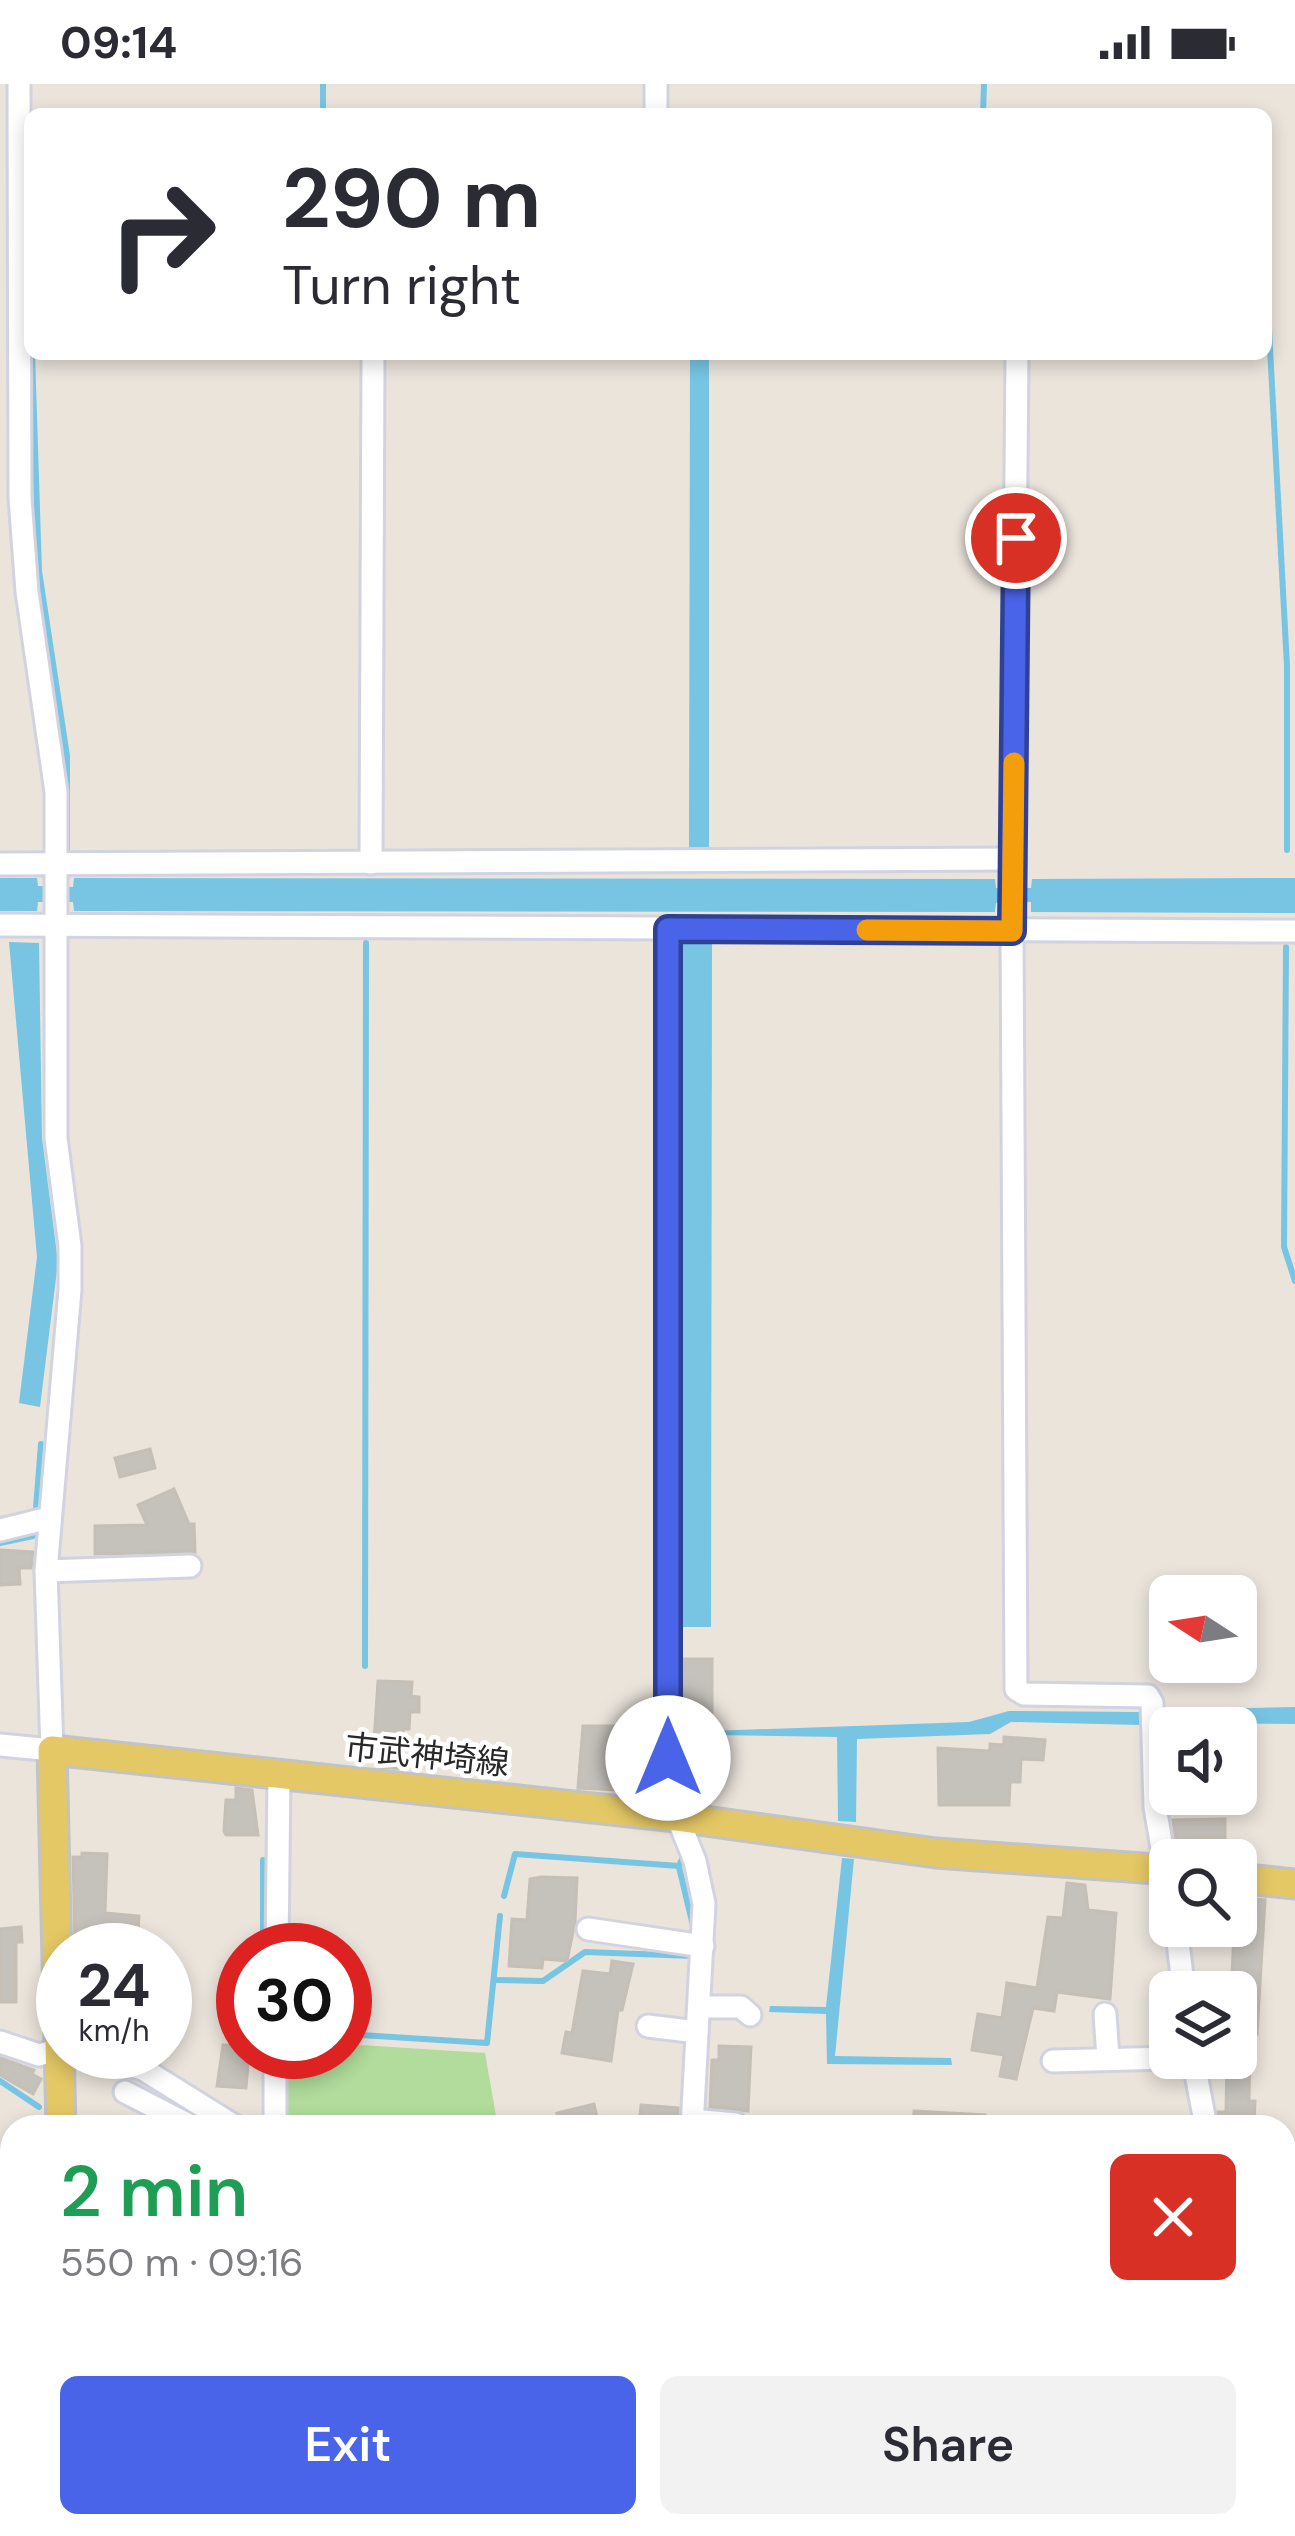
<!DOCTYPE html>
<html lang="en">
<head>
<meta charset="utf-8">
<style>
	:root { --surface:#fff; --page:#f2f2f3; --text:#2b2b33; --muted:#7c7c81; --accent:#4964e9 }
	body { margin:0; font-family:"DM Sans","Noto Sans JP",sans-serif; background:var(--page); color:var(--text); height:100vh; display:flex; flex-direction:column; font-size:45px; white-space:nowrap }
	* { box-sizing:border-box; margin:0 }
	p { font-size:39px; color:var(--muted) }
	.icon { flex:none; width:66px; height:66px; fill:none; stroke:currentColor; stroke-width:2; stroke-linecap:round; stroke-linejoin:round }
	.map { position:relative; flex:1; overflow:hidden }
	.sheet { position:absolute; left:0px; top:2031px; width:1296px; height:423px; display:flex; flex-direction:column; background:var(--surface); border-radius:36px 36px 0 0; box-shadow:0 6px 18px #0003 }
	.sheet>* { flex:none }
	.top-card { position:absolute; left:24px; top:24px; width:1248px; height:252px; border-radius:18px; box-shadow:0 6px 18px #0003; background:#fff; color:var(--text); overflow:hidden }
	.needle { width:78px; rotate:282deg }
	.buttons { position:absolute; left:1149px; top:1491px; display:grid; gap:24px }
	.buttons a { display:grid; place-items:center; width:108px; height:108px; border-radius:18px; background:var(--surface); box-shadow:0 6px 18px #0003; font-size:60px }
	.speed { position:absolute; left:36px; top:1839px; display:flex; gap:24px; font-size:60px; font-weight:700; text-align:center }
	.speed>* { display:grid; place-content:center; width:156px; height:156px; border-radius:50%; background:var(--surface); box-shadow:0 6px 18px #0003; line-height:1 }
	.speed small { font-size:30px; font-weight:400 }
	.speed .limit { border:18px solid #d22; background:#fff; color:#111 }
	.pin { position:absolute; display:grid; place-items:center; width:102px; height:102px; color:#fff; margin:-51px; border:6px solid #fff; border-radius:50%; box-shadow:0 3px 12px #0007 }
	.me { position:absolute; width:132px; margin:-66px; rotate:0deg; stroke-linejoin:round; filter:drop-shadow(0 0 9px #0008) }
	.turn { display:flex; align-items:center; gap:42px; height:252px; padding:0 60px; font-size:54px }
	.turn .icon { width:156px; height:156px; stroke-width:2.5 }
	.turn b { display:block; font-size:84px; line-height:102px }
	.round { display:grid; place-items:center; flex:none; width:126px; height:126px; border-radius:18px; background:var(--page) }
	.summary { display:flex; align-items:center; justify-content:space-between; height:204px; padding:0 60px }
	h1 { font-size:72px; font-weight:600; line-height:90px; color:#1e9e55 }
	.button { display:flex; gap:24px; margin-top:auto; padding:24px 60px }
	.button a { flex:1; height:138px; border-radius:18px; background:var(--accent); color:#fff; font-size:48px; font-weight:600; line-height:138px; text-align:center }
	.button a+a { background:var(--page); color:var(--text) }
	.status { display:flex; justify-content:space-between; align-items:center; height:84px; padding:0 60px; background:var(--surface); direction:ltr }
	.status svg { height:33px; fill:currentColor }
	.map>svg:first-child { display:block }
	.green { fill:#b1dc9c }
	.water { fill:#77c5e3 }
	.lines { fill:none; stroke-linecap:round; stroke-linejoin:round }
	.stream { stroke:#77c5e3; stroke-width:6 }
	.building { fill:#c5c1bb; stroke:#c5bfb5; stroke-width:3 }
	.minor-casing { stroke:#d1d3e0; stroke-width:27 }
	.major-casing { stroke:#c3c3c3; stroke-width:33 }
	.minor { stroke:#fff; stroke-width:21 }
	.major { stroke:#e4c866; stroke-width:27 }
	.route-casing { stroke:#2f4197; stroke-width:30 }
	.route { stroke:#4964e9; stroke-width:21 }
	.slow { stroke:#f59e0b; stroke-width:21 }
	.labels { text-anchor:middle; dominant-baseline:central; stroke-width:9; stroke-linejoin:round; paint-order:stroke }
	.street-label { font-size:33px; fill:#282828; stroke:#fff }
</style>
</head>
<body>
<div class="status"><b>09:14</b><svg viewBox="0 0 49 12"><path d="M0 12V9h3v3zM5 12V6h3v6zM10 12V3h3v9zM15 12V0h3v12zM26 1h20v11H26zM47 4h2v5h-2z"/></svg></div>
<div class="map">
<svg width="1295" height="2452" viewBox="0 0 1295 2452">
	<rect width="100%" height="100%" fill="#eae4db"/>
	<!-- green -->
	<path class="green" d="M 345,1960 L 485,1969 L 498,2043 L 289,2043 L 282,2039 L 284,1968 L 345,1968 Z"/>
	<!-- water -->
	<g class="water">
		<path d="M 690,270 L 709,270 L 709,764 L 689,764 Z"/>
		<path d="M 0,794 L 37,794 L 38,802 L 73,803 L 74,794 L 995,795 L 996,804 L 1031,804 L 1032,795 L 1295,794 L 1295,829 L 1031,828 L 1031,818 L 996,819 L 995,828 L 74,827 L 73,818 L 38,818 L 37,827 L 0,827 Z"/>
		<path d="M 9,858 L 39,859 L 42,1054 L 58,1178 L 40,1323 L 19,1319 L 37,1173 Z"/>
		<path d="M 682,858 L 712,858 L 711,1543 L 681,1543 Z"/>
		<path d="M 1295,1623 L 1295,1640 L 1166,1639 L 1166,1626 Z"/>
		<path d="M 1009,1627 L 1139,1628 L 1142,1633 L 1141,1641 L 1011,1638 L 990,1650 L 857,1655 L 856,1738 L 838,1737 L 837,1653 L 713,1651 L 699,1662 L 690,1716 L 684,1713 L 693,1659 L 709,1647 L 969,1638 Z"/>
		<path d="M 842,1774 L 854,1775 L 835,1972 L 951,1974 L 952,1981 L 827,1980 L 826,1930 L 769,1928 L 770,1922 L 826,1923 Z"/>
	</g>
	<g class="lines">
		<!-- stream -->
		<g class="stream">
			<path d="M 323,30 L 323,0"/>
			<path d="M 983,30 L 984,0"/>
			<path d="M 1268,227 L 1287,582 L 1287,766"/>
			<path d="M 32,270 L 39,487 L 67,672 L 67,768"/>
			<path d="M 1286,863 L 1284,1163 L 1295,1197"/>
			<path d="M 36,1424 L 41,1360"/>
			<path d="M 0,1459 L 33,1452"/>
			<path d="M 365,1582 L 366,859"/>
			<path d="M 679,1783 L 694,1846"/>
			<path d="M 504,1812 L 515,1770 L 679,1782 L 683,1773"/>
			<path d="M 263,1866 L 263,1776"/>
			<path d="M 496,1896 L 543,1897 L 585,1868 L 693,1872"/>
			<path d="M 345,1950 L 487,1959 L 500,1832"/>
			<path d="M 0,1997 L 39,2023"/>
			<path d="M 1291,2307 L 1289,2343 L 1295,2351"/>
			<path d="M 0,2412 L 12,2411"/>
			<path d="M 379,2442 L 380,2452"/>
			<path d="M 648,2452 L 711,2452"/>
			<path d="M 841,2452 L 844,2442"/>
		</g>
	</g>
	<!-- building -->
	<g class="building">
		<path d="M 150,1365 L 155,1384 L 120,1393 L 115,1374 Z"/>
		<path d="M 174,1405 L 189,1440 L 194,1440 L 195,1468 L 95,1470 L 95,1442 L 147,1441 L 138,1421 Z"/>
		<path d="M 0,1466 L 33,1468 L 31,1484 L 19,1484 L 20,1500 L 0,1501 Z"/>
		<path d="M 683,1575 L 712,1575 L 712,1635 L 683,1638 Z"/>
		<path d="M 378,1597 L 412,1598 L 411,1612 L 419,1613 L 419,1628 L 410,1628 L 409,1645 L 403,1645 L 404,1685 L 378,1683 L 377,1673 L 373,1673 Z"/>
		<path d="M 583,1642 L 617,1642 L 617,1658 L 623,1658 L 617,1706 L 578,1704 Z"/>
		<path d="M 1004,1653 L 1045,1656 L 1043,1676 L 1021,1675 L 1020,1698 L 1010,1698 L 1009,1721 L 939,1721 L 938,1664 L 990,1667 L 990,1660 L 1004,1661 Z"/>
		<path d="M 236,1704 L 252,1706 L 258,1751 L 226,1751 L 224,1747 L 226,1716 L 236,1716 Z"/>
		<path d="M 1225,1735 L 1225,1754 L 1195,1754 L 1195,1771 L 1178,1770 L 1173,1736 Z"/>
		<path d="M 82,1769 L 107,1770 L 105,1829 L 139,1832 L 137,1866 L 75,1861 L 73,1773 L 82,1773 Z"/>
		<path d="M 542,1793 L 577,1794 L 575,1838 L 567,1877 L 543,1875 L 542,1884 L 509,1882 L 512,1835 L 527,1836 L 530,1795 Z"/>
		<path d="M 1067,1799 L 1085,1801 L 1088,1826 L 1116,1829 L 1110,1915 L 1057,1908 L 1054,1927 L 1033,1924 L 1016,1995 L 1000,1992 L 1004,1971 L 972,1966 L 978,1930 L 1002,1934 L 1007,1899 L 1037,1904 L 1048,1833 L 1063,1834 Z"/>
		<path d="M 1236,1814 L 1265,1816 L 1257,1950 L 1250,1949 L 1249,2017 L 1255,2017 L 1254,2043 L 1221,2043 L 1218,2028 L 1226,2028 L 1227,1974 L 1236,1974 L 1236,1908 L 1231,1908 Z"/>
		<path d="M 21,1843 L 22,1858 L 16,1858 L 16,1918 L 0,1918 L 0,1845 Z"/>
		<path d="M 612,1877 L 633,1880 L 622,1926 L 618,1926 L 611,1977 L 562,1969 L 566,1948 L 572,1949 L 583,1887 L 610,1890 Z"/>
		<path d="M 223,1961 L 243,1962 L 243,1968 L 249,1968 L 246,2004 L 217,2002 Z"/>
		<path d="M 719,1962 L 751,1963 L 748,2027 L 710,2023 L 712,1976 L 719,1976 Z"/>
		<path d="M 0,1974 L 34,1986 L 32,1990 L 41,1995 L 33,2010 L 0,1991 Z"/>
		<path d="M 594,2020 L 599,2043 L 561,2043 L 557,2029 Z"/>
		<path d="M 641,2021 L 678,2024 L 677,2043 L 639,2043 Z"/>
		<path d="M 914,2027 L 985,2031 L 985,2043 L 913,2043 Z"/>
	</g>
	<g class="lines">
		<!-- minor casing -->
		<g class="minor-casing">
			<g id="minor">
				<path d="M 656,30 L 656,0"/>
				<path d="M 1017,270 L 1012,847 L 1016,1605 L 1024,1610 L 1148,1612 L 1152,1619 L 1155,1723 L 1170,1811"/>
				<path d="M 371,779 L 373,270"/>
				<path d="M 0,780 L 1014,775"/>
				<path d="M 0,841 L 1295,847"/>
				<path d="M 668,845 L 668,1674 L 670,1715 L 695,1777 L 704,1820 L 692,2043"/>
				<path d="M 0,1446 L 49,1434"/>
				<path d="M 46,1487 L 190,1482"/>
				<path d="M 0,1661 L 52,1666 L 46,1487 L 70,1206 L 70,1162 L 56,1054 L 56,708 L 27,508 L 20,414 L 19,0"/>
				<path d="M 1176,1842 L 1184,1908"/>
				<path d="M 588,1845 L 703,1862"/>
				<path d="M 277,1866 L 279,1692"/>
				<path d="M 699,1923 L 741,1923 L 750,1931"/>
				<path d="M 1105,1930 L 1108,1974"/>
				<path d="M 648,1942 L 697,1948"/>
				<path d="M 0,1958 L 39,1971 L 63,1964"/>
				<path d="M 78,1968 L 143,1985 L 236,2043"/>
				<path d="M 1193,1974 L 1206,2043"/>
				<path d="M 1053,1977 L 1170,1974"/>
				<path d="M 125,2008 L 193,2043"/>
				<path d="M 692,2036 L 736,2040"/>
				<path d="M 275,2043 L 275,1968"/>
				<path d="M 1284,2144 L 1295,2145"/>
				<path d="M 393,2442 L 393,2452"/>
				<path d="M 1058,2442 L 1058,2452"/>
				<path d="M 857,2452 L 859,2442"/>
			</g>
		</g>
		<!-- major casing -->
		<g class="major-casing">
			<g id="major">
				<path d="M 1236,1794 L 1295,1800"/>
				<path d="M 61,2043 L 52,1666 L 676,1733 L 936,1769 L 1170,1786"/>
				<path d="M 68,2442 L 68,2452"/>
			</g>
		</g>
		<!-- minor -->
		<use href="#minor" class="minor"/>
		<!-- major -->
		<use href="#major" class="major"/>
	</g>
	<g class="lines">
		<!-- route casing -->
		<g class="route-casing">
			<path id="route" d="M 668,1674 L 668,845 L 1012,847 L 1016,454"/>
		</g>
		<!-- route -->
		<use href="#route" class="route"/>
		<!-- slow -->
		<path class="slow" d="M 867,846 L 1012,847 L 1014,679"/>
	</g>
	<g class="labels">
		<!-- street labels -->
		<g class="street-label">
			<text transform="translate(427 1671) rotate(6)">市武神埼線</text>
		</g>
	</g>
</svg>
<div class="buttons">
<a><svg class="needle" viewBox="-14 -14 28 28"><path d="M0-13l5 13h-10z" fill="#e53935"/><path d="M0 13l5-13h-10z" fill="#7c7c81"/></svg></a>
<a><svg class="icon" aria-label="sound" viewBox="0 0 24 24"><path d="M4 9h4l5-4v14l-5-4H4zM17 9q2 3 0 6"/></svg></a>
<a><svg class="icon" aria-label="search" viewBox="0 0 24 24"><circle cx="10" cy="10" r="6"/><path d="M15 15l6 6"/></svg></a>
<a><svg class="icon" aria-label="layers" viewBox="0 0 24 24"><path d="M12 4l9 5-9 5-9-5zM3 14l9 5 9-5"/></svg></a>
</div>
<div class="speed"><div>24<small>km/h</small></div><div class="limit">30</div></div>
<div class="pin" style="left:1016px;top:454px;background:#d93025"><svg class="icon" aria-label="arrive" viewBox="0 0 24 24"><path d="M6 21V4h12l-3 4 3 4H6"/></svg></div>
<svg class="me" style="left:668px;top:1674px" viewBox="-20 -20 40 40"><circle r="19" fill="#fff"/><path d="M0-13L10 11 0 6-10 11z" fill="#4964e9"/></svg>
<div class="top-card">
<div class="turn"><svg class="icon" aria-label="right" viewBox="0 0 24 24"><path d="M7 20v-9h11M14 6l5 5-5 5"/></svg><div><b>290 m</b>Turn right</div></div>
</div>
<section class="sheet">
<div class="summary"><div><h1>2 min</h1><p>550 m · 09:16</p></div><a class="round" style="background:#d93025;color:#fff"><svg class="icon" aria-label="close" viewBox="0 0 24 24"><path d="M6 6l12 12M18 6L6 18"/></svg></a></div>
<div class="button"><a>Exit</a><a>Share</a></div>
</section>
</div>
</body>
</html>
